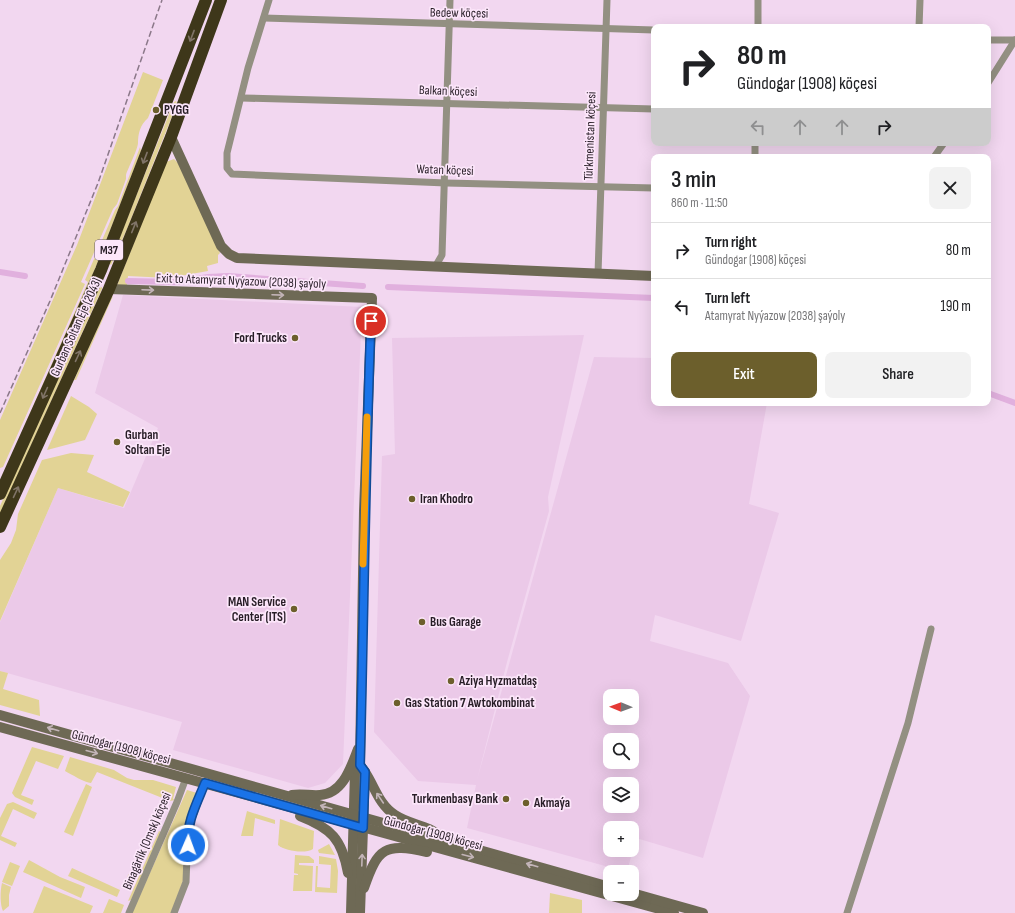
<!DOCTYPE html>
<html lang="en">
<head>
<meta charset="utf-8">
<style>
	:root { --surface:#fff; --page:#f2f2f2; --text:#202124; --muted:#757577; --line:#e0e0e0; --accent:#6c5f2c }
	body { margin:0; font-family:"Sofia Sans Condensed",sans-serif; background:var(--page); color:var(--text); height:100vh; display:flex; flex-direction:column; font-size:15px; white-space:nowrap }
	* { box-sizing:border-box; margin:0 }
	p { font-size:13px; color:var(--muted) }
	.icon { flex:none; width:22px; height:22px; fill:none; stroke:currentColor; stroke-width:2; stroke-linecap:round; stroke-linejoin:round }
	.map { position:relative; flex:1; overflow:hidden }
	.drawer { position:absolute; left:651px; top:154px; width:340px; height:252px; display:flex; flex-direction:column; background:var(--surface); border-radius:8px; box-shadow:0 4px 16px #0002 }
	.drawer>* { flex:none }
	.banner { position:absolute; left:651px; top:24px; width:340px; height:122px; border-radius:8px; box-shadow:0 4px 16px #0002; background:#fff; color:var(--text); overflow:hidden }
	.needle { width:26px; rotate:271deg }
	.tools { position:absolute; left:603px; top:689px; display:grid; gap:8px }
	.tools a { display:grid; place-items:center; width:36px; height:36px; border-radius:8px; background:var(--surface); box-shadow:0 4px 16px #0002; font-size:20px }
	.pin { position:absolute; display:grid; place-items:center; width:34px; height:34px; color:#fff; margin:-17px; border:2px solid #fff; border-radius:50%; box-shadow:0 1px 4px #0007 }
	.me { position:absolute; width:44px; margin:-22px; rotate:2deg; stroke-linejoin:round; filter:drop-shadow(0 0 3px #0008) }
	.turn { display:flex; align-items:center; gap:14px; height:84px; padding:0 20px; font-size:18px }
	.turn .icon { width:52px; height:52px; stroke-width:2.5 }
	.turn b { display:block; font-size:28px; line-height:34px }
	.lanes { display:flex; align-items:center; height:38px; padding:0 20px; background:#0003; justify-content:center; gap:20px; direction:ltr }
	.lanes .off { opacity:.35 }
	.round { display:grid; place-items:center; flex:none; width:42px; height:42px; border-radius:8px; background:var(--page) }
	.summary { display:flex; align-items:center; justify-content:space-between; height:68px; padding:0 20px }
	h1 { font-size:24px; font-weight:600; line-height:30px }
	.cta { display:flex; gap:8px; margin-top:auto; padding:8px 20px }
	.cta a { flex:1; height:46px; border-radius:8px; background:var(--accent); color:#fff; font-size:16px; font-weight:600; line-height:46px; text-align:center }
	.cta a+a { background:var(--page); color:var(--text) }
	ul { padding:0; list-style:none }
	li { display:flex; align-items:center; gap:12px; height:56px; padding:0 20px; border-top:1px solid var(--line) }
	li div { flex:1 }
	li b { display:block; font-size:15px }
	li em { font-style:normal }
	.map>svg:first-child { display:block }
	.built { fill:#ebc9e8; fill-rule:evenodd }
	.green { fill:#e2d395 }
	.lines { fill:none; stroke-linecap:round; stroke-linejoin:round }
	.canal { stroke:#e1b0de; stroke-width:6 }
	.street { stroke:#939082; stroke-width:7 }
	.secondary { stroke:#6e6955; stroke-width:10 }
	.highway { stroke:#3e371a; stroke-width:12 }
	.rail { stroke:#8b7889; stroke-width:1.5; stroke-dasharray:6 3; stroke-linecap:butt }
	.oneway { stroke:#807468 }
	.oneway2 { stroke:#c3b4b8 }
	.route-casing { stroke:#114b97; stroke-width:10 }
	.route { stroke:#1a73e8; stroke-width:7 }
	.slow { stroke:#f59e0b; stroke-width:7 }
	.poi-dot { fill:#6c5f2c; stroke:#fce6fa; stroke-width:1.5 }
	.labels { text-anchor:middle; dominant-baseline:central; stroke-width:3.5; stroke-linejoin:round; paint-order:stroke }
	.shield { fill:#fce6fa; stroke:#675966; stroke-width:1 }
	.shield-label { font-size:12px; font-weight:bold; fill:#271d26 }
	.street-label { font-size:13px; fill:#271d26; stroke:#fce6fa }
	.poi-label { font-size:13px; font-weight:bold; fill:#271d26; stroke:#fce6fa; text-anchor:start }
</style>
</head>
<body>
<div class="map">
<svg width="1015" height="913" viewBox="0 0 1015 913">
	<rect width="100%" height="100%" fill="#f2d7f0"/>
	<!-- built -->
	<g class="built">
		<path d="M 123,295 L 362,307 L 343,764 L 325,783 L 308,788 L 173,750 L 182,722 L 0,671 L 0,622 L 58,488 L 124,508 L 158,428 L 95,393 Z"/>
		<path d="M 584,335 L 548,497 L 549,511 L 507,662 L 477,780 L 594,357 L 654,358 L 654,403 L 767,403 L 749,504 L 779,513 L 741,641 L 655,615 L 650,641 L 728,663 L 750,696 L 703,858 L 636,838 L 627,872 L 467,828 L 476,785 L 418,781 L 374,732 L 382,456 L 395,454 L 392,338 ZM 610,696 L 632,696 L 632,718 L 610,718 ZM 610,740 L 632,740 L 632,762 L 610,762 ZM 610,784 L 632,784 L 632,806 L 610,806 ZM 610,828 L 632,828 L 632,850 L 610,850 Z"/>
	</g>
	<!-- green -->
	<g class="green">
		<path d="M 143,72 L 163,80 L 148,118 C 140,125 138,134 138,143 C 138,149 128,168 126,175 L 126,179 L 117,204 L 113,209 L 81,282 L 85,284 L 3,467 L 0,468 L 0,420 L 77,245 Z"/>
		<path d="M 176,101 L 177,104 L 127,229 L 111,265 L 109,263 L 174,102 Z"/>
		<path d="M 140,147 L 141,151 L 95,269 L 8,463 L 88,282 L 85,280 L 115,210 L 118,206 Z"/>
		<path d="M 174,159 L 178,163 L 220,253 L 218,255 L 218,263 L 207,266 L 208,271 L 169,278 L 128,276 L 127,285 L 116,288 L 166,162 Z"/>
		<path d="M 102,287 L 102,289 L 0,514 L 0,506 L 99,288 Z"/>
		<path d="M 113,296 L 76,380 L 74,380 L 111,298 Z"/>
		<path d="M 71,396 L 89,407 L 97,414 L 85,440 L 47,450 Z"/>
		<path d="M 71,453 L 94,455 L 87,472 L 130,492 L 123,507 L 58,488 L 0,621 L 0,560 L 11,543 L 16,530 L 18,514 L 42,460 Z"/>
		<path d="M 0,671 L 8,673 L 3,689 L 39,700 L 40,716 L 0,705 Z"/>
		<path d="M 32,747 L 64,756 L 58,769 L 36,761 L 21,795 L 34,800 L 32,805 L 15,797 L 12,793 Z"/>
		<path d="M 70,757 L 114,770 L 127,778 L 134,780 L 153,780 L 176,787 L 173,799 L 175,800 L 170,801 L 97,772 L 91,783 C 85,783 71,774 65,771 Z"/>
		<path d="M 86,784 L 92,787 L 73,836 L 64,832 Z"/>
		<path d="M 187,790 L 197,793 L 185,827 L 183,881 L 171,913 L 132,913 Z"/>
		<path d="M 13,802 L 37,813 L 34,819 L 13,809 L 1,836 L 17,843 L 15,847 L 0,840 L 0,818 L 7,804 Z"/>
		<path d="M 247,811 L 275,820 L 275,824 L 255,818 L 253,836 L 241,836 Z"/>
		<path d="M 280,819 L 314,831 L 313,849 C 305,854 285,851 278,845 Z"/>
		<path d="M 159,831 L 161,832 L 131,900 L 128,901 Z"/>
		<path d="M 329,844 L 335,855 L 319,853 L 318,850 Z"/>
		<path d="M 147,846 L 150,848 L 135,881 L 127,877 Z"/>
		<path d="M 295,855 L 309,856 L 314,860 L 314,863 L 299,863 L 299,865 L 313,866 L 312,891 L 293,891 L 294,875 L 298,875 L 298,874 L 294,873 Z"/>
		<path d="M 319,856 L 336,859 L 338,871 L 337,893 L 315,892 L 316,866 L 318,866 L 317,887 L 330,888 L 331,865 L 319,864 Z"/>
		<path d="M 29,860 L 60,877 L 85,887 L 81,898 L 23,872 Z"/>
		<path d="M 10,862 L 20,866 L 12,886 L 2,882 Z"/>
		<path d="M 72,868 L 120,890 L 117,897 L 68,876 Z"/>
		<path d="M 2,883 L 11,887 L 9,895 L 9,906 L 3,911 C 0,905 0,891 2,883 Z"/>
		<path d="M 44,886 L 93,906 L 90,913 L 33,913 Z"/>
		<path d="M 550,893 L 582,900 L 582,913 L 549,913 Z"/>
		<path d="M 109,899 L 124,905 L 121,913 L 103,913 Z"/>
	</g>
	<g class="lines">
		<!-- canal -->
		<g class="canal">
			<path d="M 0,272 L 25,276"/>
			<path d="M 128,281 L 177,282 L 208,277 L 228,276 L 363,286"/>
			<path d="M 388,287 L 654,298"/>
			<path d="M 988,393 L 1015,403"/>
		</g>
		<!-- street -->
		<g class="street">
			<path d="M 269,0 L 248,68 L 227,153 L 227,168 L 232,174 L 446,183 L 654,188"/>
			<path d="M 264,18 L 654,30"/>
			<path d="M 758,27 L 758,0"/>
			<path d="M 919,27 L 920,0"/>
			<path d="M 988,40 L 1015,40"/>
			<path d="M 988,83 L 1015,40"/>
			<path d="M 242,98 L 654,109"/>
			<path d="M 755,157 L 755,143"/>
			<path d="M 934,157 L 944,143"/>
			<path d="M 435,267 L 442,255 L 450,0"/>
			<path d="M 598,274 L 607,0"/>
			<path d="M 129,913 L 177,802 L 186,778"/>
			<path d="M 174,913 L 186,882 L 188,830 L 205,783"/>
			<path d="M 847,913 L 908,723 L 931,629"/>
		</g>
		<!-- secondary -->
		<g class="secondary">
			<path d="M 171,137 L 221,246 L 229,254 L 237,258 L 654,276"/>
			<path d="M 109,289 L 372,298 L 364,511 L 360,765 L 355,772 L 351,913"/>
			<path d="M 0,715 L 610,887"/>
			<path d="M 0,727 L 674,913"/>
			<path d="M 360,765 L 365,772 L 360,913"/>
			<path d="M 365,772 C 375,787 379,805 395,815 C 412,826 427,824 443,838"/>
			<path d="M 292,795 C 302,793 310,796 320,795 C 343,794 351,767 358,749"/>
			<path d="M 300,816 C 331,828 342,839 348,873"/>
			<path d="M 364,888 C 378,847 385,843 427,852"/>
			<path d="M 632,893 L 703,913"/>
		</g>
		<!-- highway -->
		<g class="highway">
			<path d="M 0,494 L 101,270 L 206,0"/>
			<path d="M 0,527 L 109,289 L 171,137 L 221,0"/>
		</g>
		<!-- rail -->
		<path class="rail" d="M 0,413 L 50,301 L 98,183 L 162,0"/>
	</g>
	<!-- one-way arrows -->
	<defs><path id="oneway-shaft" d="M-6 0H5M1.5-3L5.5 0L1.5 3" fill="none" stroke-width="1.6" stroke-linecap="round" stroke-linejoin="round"/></defs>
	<g class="oneway">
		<use href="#oneway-shaft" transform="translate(192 36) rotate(111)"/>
		<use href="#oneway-shaft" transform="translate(145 158) rotate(111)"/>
		<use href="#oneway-shaft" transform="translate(134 227) rotate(-68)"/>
		<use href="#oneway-shaft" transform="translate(78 356) rotate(-65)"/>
		<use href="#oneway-shaft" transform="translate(45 393) rotate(114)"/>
		<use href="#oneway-shaft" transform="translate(16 492) rotate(-65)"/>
	</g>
	<g class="oneway2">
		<use href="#oneway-shaft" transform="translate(148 290) rotate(2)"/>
		<use href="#oneway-shaft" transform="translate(278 295) rotate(2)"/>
		<use href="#oneway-shaft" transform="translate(53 729) rotate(-164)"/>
		<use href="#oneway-shaft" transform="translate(92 752) rotate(15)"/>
		<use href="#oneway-shaft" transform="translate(380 798) rotate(-124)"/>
		<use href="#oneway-shaft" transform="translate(326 807) rotate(-164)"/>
		<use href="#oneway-shaft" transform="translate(468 856) rotate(14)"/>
		<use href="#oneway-shaft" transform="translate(362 860) rotate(-88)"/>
		<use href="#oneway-shaft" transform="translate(532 865) rotate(-164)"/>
	</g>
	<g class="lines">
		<!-- route casing -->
		<g class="route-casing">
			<path id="route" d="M 188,845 C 186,823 197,803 205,783 L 363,828 L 365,772 L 360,765 C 364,617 365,469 371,321"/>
		</g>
		<!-- route -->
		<use href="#route" class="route"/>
		<!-- slow -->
		<path class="slow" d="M 363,564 L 367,417"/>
	</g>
	<!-- markers -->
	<g class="poi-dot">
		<circle cx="156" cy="110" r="4"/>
		<circle cx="295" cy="338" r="4"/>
		<circle cx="117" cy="442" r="4"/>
		<circle cx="412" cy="499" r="4"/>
		<circle cx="294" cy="609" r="4"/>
		<circle cx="422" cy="622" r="4"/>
		<circle cx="451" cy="681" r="4"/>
		<circle cx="397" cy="703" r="4"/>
		<circle cx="506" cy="799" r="4"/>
		<circle cx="526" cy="803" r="4"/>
	</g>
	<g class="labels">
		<!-- shield labels -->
		<rect class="shield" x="95" y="240" width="28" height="20" rx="3"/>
		<g class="shield-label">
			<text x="109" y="250">M37</text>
		</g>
		<!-- street labels -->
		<g class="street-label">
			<text transform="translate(459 13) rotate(1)">Bedew köçesi</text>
			<text transform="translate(448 91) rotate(2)">Balkan köçesi</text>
			<text transform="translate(590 136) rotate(-88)">Türkmenistan köçesi</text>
			<text transform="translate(445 170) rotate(2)">Watan köçesi</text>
			<text transform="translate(241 281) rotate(2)">Exit to Atamyrat Nyýazow (2038) şaýoly</text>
			<text transform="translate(76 327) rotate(-66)">Gurban Soltan Eje (2043)</text>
			<text transform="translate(121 747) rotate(15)">Gündogar (1908) köçesi</text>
			<text transform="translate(433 833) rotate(15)">Gündogar (1908) köçesi</text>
			<text transform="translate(147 841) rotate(-67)">Binagärlik (Omsk) köçesi</text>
		</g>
		<!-- poi labels -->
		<g class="poi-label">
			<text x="164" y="110">PYGG</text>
			<text x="287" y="338" text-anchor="end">Ford Trucks</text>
			<text x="125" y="435">Gurban<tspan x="125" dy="15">Soltan Eje</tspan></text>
			<text x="420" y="499">Iran Khodro</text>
			<text x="286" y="602" text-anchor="end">MAN Service<tspan x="286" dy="15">Center (ITS)</tspan></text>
			<text x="430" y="622">Bus Garage</text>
			<text x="459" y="681">Aziya Hyzmatdaş</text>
			<text x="405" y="703">Gas Station 7 Awtokombinat</text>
			<text x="498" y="799" text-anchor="end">Turkmenbasy Bank</text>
			<text x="534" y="803">Аkmaýa</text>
		</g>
	</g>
</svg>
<div class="tools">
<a><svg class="needle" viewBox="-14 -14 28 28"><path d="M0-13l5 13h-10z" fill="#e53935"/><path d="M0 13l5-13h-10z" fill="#757577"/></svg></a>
<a><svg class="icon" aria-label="search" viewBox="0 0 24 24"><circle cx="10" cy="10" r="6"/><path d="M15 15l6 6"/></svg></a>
<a><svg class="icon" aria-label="layers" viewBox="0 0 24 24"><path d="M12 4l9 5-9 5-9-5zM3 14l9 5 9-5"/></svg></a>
<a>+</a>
<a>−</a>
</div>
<div class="pin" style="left:371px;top:321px;background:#d93025"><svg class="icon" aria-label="arrive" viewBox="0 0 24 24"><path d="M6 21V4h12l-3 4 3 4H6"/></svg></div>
<svg class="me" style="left:188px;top:845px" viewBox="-20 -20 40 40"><circle r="17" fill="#1a73e8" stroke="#fff" stroke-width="3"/><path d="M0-11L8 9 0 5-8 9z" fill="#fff"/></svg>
<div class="banner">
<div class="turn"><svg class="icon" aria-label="right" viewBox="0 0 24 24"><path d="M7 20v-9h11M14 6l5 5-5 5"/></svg><div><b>80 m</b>Gündogar (1908) köçesi</div></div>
<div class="lanes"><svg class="icon off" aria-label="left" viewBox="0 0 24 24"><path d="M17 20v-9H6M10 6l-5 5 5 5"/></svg><svg class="icon off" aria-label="ahead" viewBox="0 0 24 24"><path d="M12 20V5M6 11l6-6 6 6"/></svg><svg class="icon off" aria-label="ahead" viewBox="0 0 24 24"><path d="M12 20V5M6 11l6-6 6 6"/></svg><svg class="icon" aria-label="right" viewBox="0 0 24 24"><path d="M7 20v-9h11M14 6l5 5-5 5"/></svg></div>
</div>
<section class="drawer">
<div class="summary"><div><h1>3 min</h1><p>860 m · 11:50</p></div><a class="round"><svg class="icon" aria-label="close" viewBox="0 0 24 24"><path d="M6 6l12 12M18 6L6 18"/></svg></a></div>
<ul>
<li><svg class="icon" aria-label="right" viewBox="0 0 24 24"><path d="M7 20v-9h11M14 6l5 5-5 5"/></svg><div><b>Turn right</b><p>Gündogar (1908) köçesi</p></div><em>80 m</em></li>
<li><svg class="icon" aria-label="left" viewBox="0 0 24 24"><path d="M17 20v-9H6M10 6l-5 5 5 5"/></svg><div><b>Turn left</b><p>Atamyrat Nyýazow (2038) şaýoly</p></div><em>190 m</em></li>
</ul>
<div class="cta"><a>Exit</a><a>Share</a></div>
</section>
</div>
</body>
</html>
